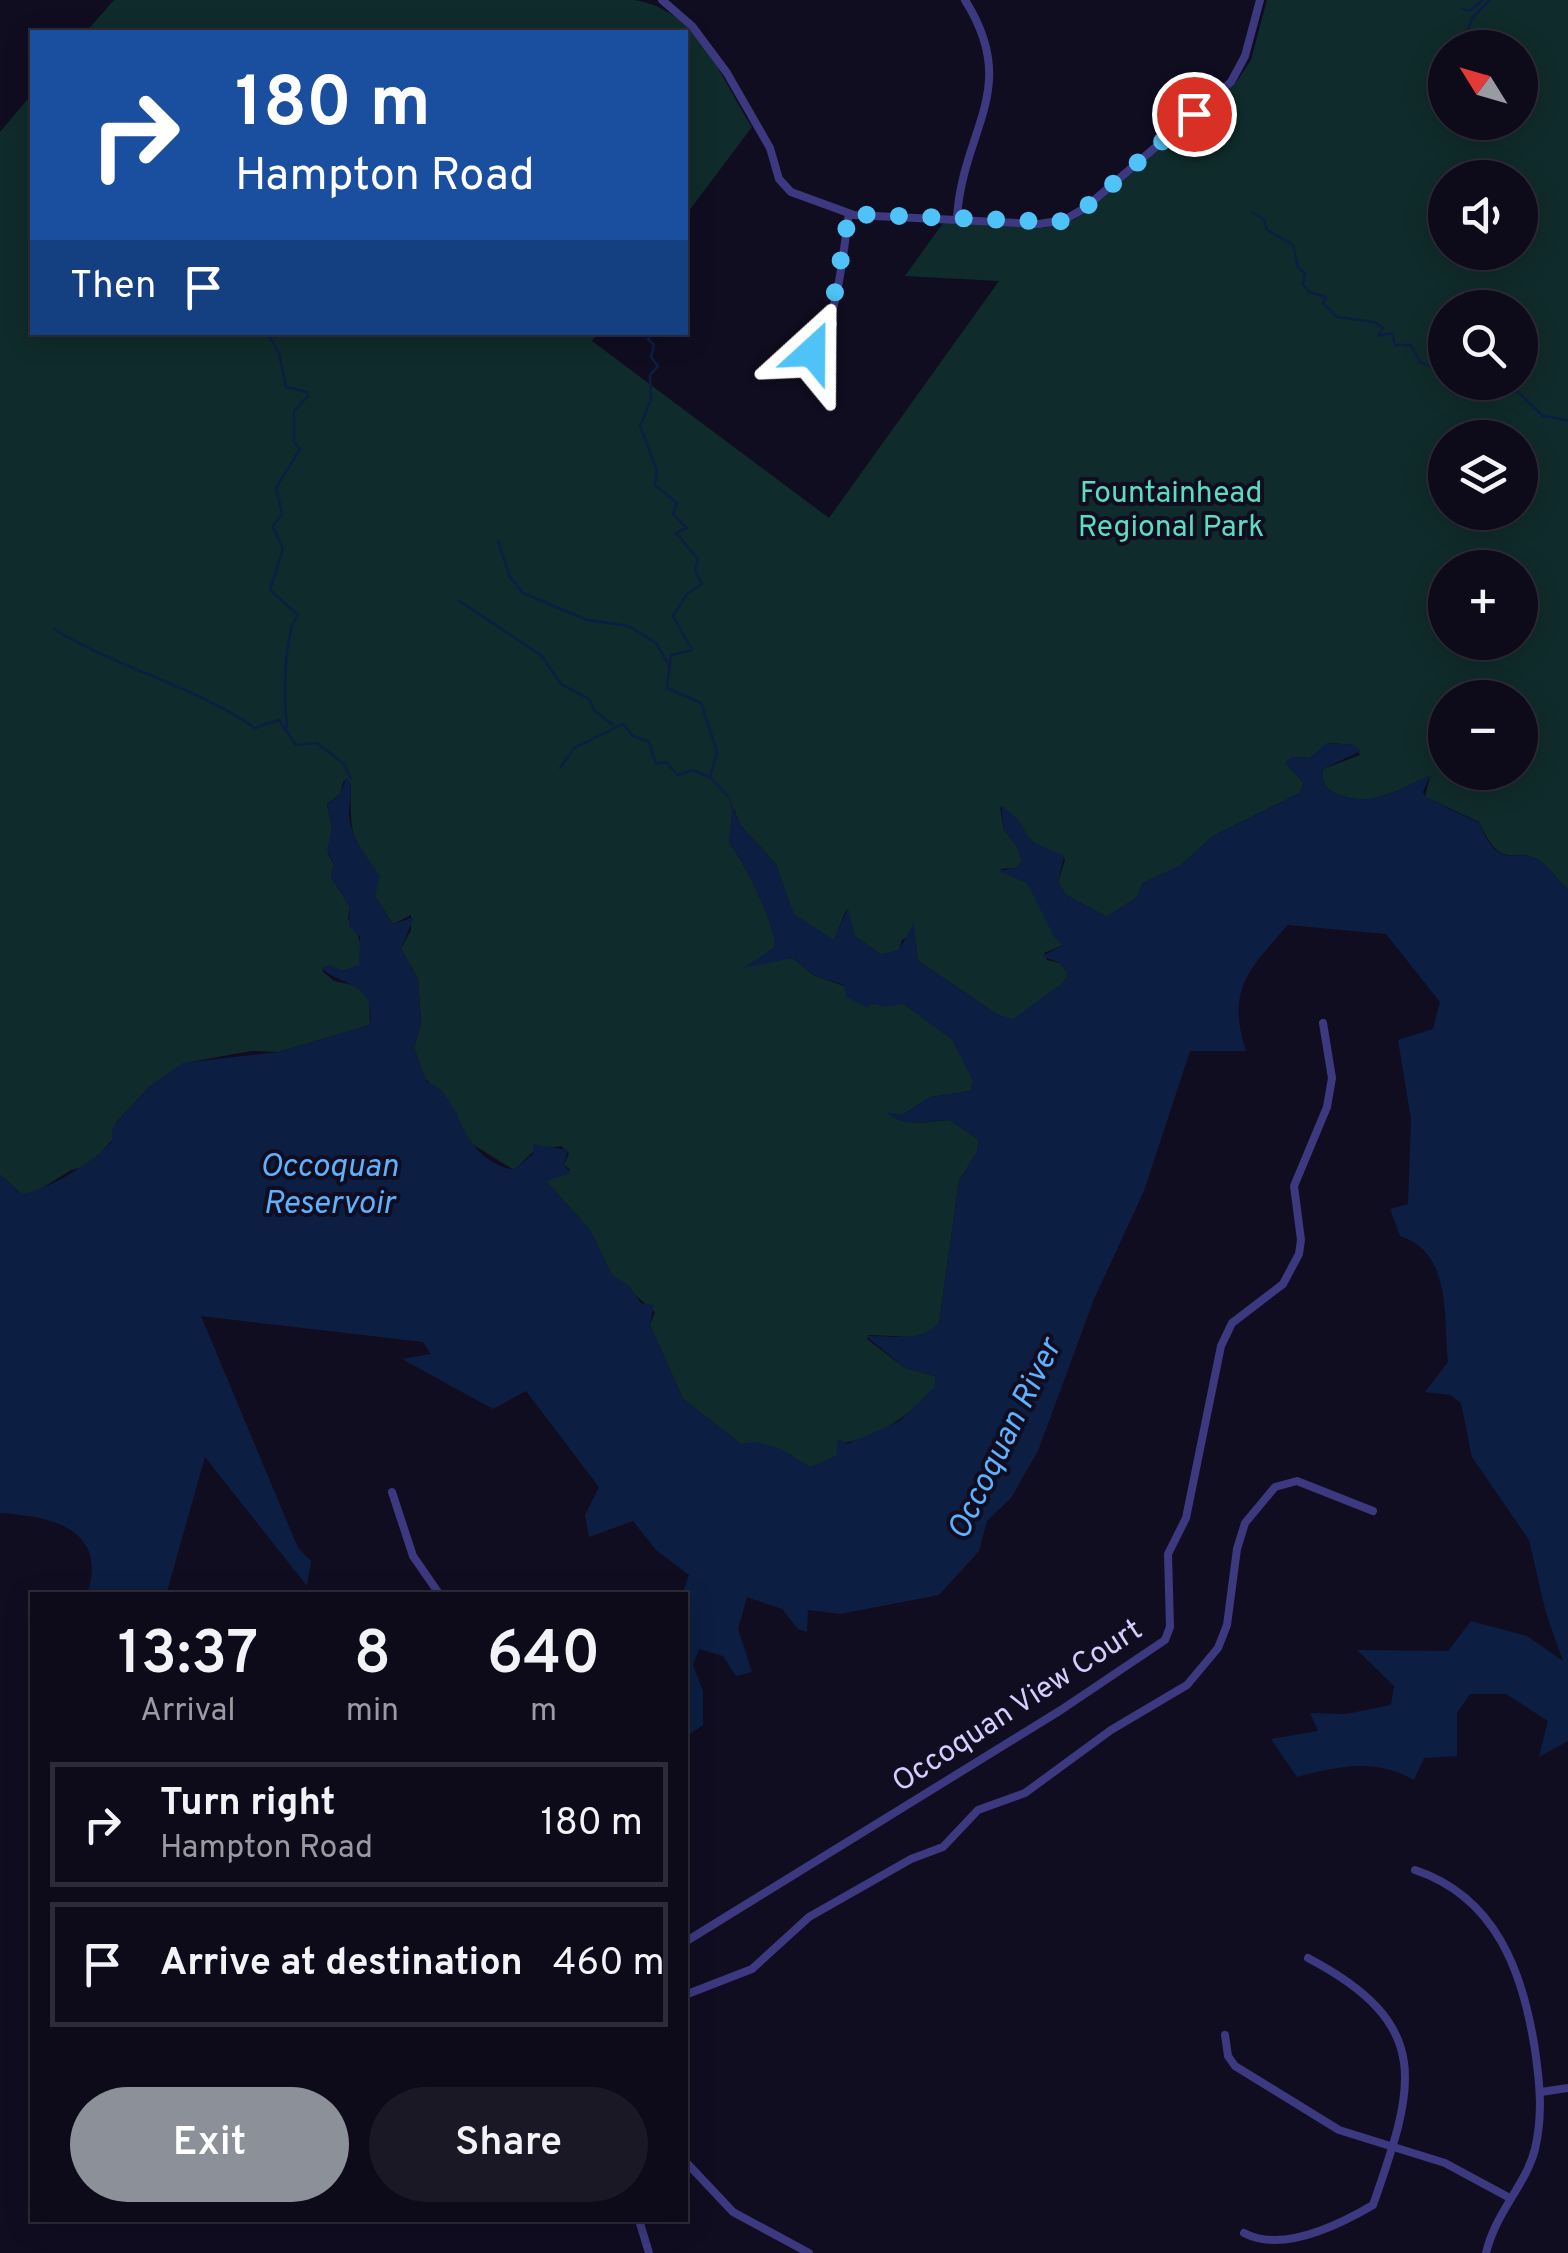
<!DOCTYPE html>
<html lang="en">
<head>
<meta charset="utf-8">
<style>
	:root { --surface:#0d0a19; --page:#1b1826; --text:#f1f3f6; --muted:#9a9aa2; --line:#2d2b38; --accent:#8c9099 }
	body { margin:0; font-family:Overpass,sans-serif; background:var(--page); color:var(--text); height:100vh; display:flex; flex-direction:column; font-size:38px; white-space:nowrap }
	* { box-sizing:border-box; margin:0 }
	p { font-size:32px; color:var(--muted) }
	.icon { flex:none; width:55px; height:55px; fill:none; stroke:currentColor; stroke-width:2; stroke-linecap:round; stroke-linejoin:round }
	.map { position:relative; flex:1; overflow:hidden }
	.panel { position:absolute; left:30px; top:1592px; width:658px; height:630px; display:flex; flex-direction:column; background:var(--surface); border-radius:0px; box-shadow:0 5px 25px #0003,0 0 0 2px var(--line) }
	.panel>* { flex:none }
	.top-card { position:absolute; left:30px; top:30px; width:658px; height:305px; border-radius:0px; box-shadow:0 5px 25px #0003,0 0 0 2px var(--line); background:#1a4fa0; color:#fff; overflow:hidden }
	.needle { width:65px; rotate:307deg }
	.fabs { position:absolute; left:1428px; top:30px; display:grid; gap:20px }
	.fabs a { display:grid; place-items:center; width:110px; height:110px; border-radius:50%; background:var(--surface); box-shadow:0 5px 25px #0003,0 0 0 2px var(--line); font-size:50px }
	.pin { position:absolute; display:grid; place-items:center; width:85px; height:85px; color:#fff; margin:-42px; border:5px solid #fff; border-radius:50%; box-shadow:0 2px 10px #0007 }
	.me { position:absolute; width:110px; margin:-55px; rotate:24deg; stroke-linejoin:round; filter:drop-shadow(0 0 8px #0008) }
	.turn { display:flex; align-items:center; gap:35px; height:210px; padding:0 40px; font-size:45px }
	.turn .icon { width:130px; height:130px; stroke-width:2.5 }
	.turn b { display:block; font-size:70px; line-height:85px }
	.then { display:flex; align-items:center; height:95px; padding:0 40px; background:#0003; gap:20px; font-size:38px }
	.eta { display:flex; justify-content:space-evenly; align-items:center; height:170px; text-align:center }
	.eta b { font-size:60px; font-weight:600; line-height:70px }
	.button { display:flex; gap:20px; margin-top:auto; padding:20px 40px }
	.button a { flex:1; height:115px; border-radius:60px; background:var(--accent); color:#fff; font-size:40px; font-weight:600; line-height:115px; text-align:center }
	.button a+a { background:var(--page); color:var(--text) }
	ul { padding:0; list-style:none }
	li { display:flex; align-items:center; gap:30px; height:125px; margin:0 20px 15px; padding:0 20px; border:5px solid var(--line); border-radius:0px }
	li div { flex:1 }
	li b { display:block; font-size:38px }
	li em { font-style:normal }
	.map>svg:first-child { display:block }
	.green { fill:#102b2b; fill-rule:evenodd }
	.water { fill:#0c1f42 }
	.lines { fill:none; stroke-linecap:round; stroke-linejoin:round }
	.stream { stroke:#0c1f42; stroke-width:2.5 }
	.minor { stroke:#3c3980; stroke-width:8 }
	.route { stroke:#4fc3f7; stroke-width:18; stroke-dasharray:0 32.4 }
	.labels { text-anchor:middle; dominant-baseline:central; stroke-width:8; stroke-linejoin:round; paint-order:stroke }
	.park-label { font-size:30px; fill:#5bdebf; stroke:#110d21 }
	.street-label { font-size:30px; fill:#d4ceff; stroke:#110d21 }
	.water-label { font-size:32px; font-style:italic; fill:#5db1fe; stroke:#110d21 }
</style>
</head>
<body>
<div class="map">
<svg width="1568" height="2253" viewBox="0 0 1568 2253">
	<rect width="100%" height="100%" fill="#110d21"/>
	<!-- green -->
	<g class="green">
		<path d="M 114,0 L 634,0 C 699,10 720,77 752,127 L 685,216 L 685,32 L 86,32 Z"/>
		<path d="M 1267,0 L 1568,0 L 1568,890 C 1559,881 1550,868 1540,861 C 1512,843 1504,876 1479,822 L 1425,797 L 1430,776 C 1397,789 1372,809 1337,794 C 1325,789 1321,782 1323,769 L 1360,755 L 1354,745 L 1329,743 L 1310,758 L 1293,757 L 1286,763 L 1304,783 L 1300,793 L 1213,836 L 1180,866 L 1143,883 L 1137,897 L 1107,917 L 1066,895 L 1058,882 L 1065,860 C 1058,851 1046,851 1036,844 C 1020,833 1017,817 1000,807 L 1004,830 L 1017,846 L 1022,861 L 1017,868 L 1000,869 L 1027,883 L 1063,945 L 1044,953 L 1047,960 L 1060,963 L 1068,974 L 1062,984 L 1013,1020 L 998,1015 L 918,961 L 914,933 L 902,940 L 899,950 L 881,955 L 855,936 L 846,910 L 834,941 L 793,914 L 776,864 L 740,825 L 734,809 L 729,843 C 741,854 781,935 774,948 L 751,964 L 793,958 L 813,975 L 844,986 L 864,1004 L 904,1004 L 952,1039 L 973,1080 L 971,1091 L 931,1097 L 902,1115 L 888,1113 C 904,1128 929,1121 950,1120 L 979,1140 L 977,1152 L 959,1181 L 939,1323 L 930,1332 L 912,1337 L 869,1335 L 867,1339 L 905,1368 L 935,1376 L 936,1387 C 911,1414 878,1438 843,1443 L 836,1456 L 811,1467 L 801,1465 L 790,1454 L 741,1444 L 683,1399 L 650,1325 L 655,1312 L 612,1275 L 590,1230 L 546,1181 L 570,1170 L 564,1165 L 569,1153 L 561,1146 L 535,1150 L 514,1170 L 472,1144 L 458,1124 L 457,1114 L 424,1077 L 414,1048 L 421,1024 L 418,979 L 401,949 L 411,930 L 411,915 L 393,924 L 375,896 C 380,868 375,877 361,855 C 350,837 350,807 351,785 L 344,780 L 340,794 L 327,804 L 332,828 L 328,854 L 334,864 L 331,877 L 350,907 L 348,919 C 358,935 366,947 359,966 L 341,971 L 330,966 L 322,971 L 334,981 L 358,986 L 369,1000 L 370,1025 L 278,1052 L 251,1051 L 185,1063 L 148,1088 L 116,1123 L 112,1140 L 89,1166 L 71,1170 L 36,1192 L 22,1194 L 0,1175 L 0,132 L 32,94 L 32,332 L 598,333 L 592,341 L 829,518 L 999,281 L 905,276 L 943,223 L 1044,228 L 1074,220 L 1235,84 L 1251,60 ZM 1445,48 L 1520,48 L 1520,122 L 1445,122 ZM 1445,178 L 1520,178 L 1520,252 L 1445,252 ZM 1445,308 L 1520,308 L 1520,382 L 1445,382 ZM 1445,438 L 1520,438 L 1520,512 L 1445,512 ZM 1445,568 L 1520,568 L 1520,642 L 1445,642 ZM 1445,698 L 1520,698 L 1520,772 L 1445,772 Z"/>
	</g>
	<!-- water -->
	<path class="water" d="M 1327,743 L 1354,745 L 1361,751 L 1323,769 C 1321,782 1325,789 1337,794 C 1372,809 1397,789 1430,776 L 1423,792 L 1425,797 L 1479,823 C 1503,877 1513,843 1540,861 C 1550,868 1559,881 1568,890 L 1568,1741 L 1539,1757 L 1548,1721 L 1506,1694 L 1470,1694 L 1457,1713 L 1457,1756 L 1424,1758 L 1414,1780 C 1376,1758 1338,1766 1297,1777 L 1271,1739 L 1318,1731 L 1310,1713 L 1346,1714 L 1391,1705 L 1394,1686 L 1357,1650 L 1448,1651 L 1471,1621 L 1527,1636 L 1563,1661 L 1546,1613 L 1529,1540 L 1472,1457 L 1461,1403 L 1450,1395 L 1425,1392 L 1448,1362 C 1443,1314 1452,1253 1400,1236 L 1390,1209 L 1408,1204 L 1411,1119 L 1398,1040 L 1433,1029 L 1440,1002 L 1386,934 L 1288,925 C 1249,969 1226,990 1246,1051 L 1190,1051 L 1144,1191 L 1094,1299 L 1038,1451 L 1011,1498 L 987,1521 L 979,1551 L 939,1595 L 840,1614 L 808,1610 L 807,1632 L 798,1629 L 782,1609 L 747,1597 L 738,1629 L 752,1672 L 736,1676 L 723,1656 L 699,1649 L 693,1665 L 703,1691 L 703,1725 L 686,1737 L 682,1595 L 689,1575 L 656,1550 L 633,1521 L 589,1537 L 585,1515 L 599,1487 L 526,1391 L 493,1409 L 402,1359 L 431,1354 L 423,1342 L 201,1316 L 298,1548 L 311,1561 L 307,1586 L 205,1457 L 166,1595 L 87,1595 C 109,1529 52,1516 0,1513 L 0,1175 L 22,1194 C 48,1190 96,1161 112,1141 L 112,1129 L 125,1113 L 148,1088 L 183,1063 L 278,1052 L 370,1025 C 375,981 345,988 321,968 L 330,965 L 341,971 L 359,966 L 360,937 L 349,926 L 350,907 L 331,877 L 334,863 L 327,851 L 332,828 L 327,805 L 340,794 L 347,777 C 355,787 348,802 349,817 C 353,842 367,856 380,876 L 375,896 L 393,924 L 414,917 L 401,949 L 418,979 L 421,1024 L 414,1048 L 427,1082 C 465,1095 455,1158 514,1170 L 533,1154 L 533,1144 L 568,1150 L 564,1165 L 570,1173 L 546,1181 L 590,1230 L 612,1275 L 629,1286 L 641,1303 L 654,1305 L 650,1325 L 683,1399 L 741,1444 L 756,1442 L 778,1448 L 811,1467 L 836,1456 L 838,1439 L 848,1444 L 901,1420 L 935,1387 L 935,1376 L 905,1368 L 866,1336 C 893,1335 918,1344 939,1323 L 959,1181 L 977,1152 L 979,1140 L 950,1120 C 929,1121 902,1128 886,1112 L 902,1115 L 931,1097 L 971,1091 L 973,1080 L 952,1039 L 904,1004 L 885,1007 L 872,1003 L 868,1008 L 846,997 L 844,985 L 813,975 L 793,958 L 743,968 L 774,948 C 781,935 741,854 729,843 L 732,812 L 728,796 L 740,825 L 776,864 L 794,914 L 834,940 L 848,908 L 855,936 L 881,955 L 899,950 L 914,923 L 918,961 L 998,1015 L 1013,1019 L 1062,984 L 1068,974 L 1060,963 L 1042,956 L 1063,945 L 1054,937 L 1027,883 L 998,871 L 1017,868 L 1022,861 L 1017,846 L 1004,830 L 1001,805 L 1017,818 L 1032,842 L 1064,856 L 1058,882 L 1066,895 L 1107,917 L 1137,897 L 1143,883 L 1180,866 L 1213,836 L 1300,793 L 1304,783 L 1285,762 L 1293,757 L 1310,758 Z"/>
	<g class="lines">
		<!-- stream -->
		<g class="stream">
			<path d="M 1462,9 L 1469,11 L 1483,0"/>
			<path d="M 1460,48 L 1473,17 L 1490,0"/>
			<path d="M 1251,212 L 1264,219 L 1267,230 L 1293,245 L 1298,267 L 1305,273 L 1303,284 L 1309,292 L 1326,297 L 1323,303 L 1337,317 L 1374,322 L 1383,328 L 1378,336 L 1392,333 L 1395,345 L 1411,345 L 1420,362 L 1445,372"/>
			<path d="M 685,224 L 685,225"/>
			<path d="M 267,332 L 279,353 L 286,387 L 307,392 L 308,396 L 294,411 L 294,442 L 300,449 L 276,488 L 282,514 L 273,526 L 283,549 L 270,590 L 298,615 C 283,632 284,703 287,727"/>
			<path d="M 653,332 L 648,339 L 654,345 L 651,357 L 658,366 L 650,375 L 651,400 L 640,426 L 657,471 L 655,485 L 677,503 L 673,514 L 687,528 L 676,533 L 698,559 L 695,570 L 702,584 L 687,594 L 673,616 L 692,650 L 671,655 L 667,688 L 701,703 L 717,752 L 710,777 L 728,796"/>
			<path d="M 1496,382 L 1519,393 L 1543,416 L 1568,420"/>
			<path d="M 498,541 L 510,577 L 523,593 L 587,620 L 628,626 L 656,643 L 670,667"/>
			<path d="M 459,601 L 541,655 L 561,684 L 589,699 L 594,710 L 613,725"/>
			<path d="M 54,629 C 117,668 195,686 255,728 L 279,720 L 296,745 L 317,743 L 344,764 L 351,779"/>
			<path d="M 560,768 L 574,748 L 623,724 L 633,736 L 649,742 L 656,764 L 666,762 L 678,775 L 693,770 L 709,777"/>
		</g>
		<!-- minor -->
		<g class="minor">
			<path d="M 662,0 L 692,26 L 727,73 L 770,148 L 779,179 L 791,192 L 854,215 L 1039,224 L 1064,220 L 1085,208 L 1231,82 L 1245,56 L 1260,0"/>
			<path d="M 957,217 C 963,128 1021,89 965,0"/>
			<path d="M 781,355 L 800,358 L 786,367 L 778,363 Z"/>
			<path d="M 800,358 C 839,343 842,252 849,214"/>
			<path d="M 392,1492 L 413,1556 L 440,1595"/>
			<path d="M 1415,1870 C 1496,1897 1523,1972 1535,2050 C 1540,2084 1543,2115 1535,2149 C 1526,2185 1496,2211 1486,2253"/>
			<path d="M 685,1942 L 1061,1710 L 1165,1640 L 1170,1627 L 1168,1554 L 1186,1518 L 1221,1346 L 1232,1323 L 1283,1284 L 1299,1254 L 1301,1240 L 1294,1186 L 1327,1107 L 1332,1078 L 1323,1023"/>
			<path d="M 685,1995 L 752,1969 L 809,1917 L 911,1859 L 943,1847 L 978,1810 L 1025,1793 L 1111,1730 L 1187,1685 L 1218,1648 L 1227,1625 L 1237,1549 L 1245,1523 L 1275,1487 L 1297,1481 L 1373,1511"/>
			<path d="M 1225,2035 L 1228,2056 L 1235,2066 L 1339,2130 L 1445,2163 L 1508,2197"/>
			<path d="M 1541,2092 L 1568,2088"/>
			<path d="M 685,2161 L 733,2212 L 809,2253"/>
			<path d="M 639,2220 L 649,2253"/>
			<path d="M 1244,2233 C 1282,2253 1339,2225 1373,2205 C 1415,2085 1435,2025 1308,1958"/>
		</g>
	</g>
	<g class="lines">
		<!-- route -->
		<path class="route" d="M 812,352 L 830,320 L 849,214 L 1059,222 L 1085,208 L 1194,114"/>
	</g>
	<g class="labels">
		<!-- park labels -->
		<g class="park-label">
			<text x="1171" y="494">Fountainhead<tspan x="1171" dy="34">Regional Park</tspan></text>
		</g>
		<!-- street labels -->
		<g class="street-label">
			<text transform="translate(1018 1707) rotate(-33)">Occoquan View Court</text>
		</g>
		<!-- water labels -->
		<g class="water-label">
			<text x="329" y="1168">Occoquan<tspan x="329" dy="37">Reservoir</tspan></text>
			<text transform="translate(1006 1440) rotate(-64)">Occoquan River</text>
		</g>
	</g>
</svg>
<div class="fabs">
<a><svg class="needle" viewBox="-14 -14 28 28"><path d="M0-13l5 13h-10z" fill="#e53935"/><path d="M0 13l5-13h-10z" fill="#9a9aa2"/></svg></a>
<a><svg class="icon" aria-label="sound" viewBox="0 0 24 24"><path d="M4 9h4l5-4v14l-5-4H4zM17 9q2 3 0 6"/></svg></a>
<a><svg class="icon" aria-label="search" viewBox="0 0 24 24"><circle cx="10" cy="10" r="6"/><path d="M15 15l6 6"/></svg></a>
<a><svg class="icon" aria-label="layers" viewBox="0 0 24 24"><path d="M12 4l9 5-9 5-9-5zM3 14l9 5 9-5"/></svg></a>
<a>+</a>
<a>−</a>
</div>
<div class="pin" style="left:1194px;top:114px;background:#d93025"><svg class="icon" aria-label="arrive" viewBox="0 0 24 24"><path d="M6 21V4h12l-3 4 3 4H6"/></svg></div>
<svg class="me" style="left:812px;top:352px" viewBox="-20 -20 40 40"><path d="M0-17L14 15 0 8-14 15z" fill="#4fc3f7" stroke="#fff" stroke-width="4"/></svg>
<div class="top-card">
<div class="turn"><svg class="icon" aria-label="right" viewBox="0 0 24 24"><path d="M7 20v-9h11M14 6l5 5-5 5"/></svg><div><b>180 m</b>Hampton Road</div></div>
<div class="then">Then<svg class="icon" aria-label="arrive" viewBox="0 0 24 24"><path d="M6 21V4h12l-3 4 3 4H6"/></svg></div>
</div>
<section class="panel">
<div class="eta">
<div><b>13:37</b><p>Arrival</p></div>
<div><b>8</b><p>min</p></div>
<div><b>640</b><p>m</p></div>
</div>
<ul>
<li><svg class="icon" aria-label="right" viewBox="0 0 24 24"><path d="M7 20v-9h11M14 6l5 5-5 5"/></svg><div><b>Turn right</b><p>Hampton Road</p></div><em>180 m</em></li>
<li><svg class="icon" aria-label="arrive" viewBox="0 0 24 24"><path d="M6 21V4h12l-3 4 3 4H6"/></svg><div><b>Arrive at destination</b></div><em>460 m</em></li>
</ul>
<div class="button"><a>Exit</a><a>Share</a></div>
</section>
</div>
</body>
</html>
